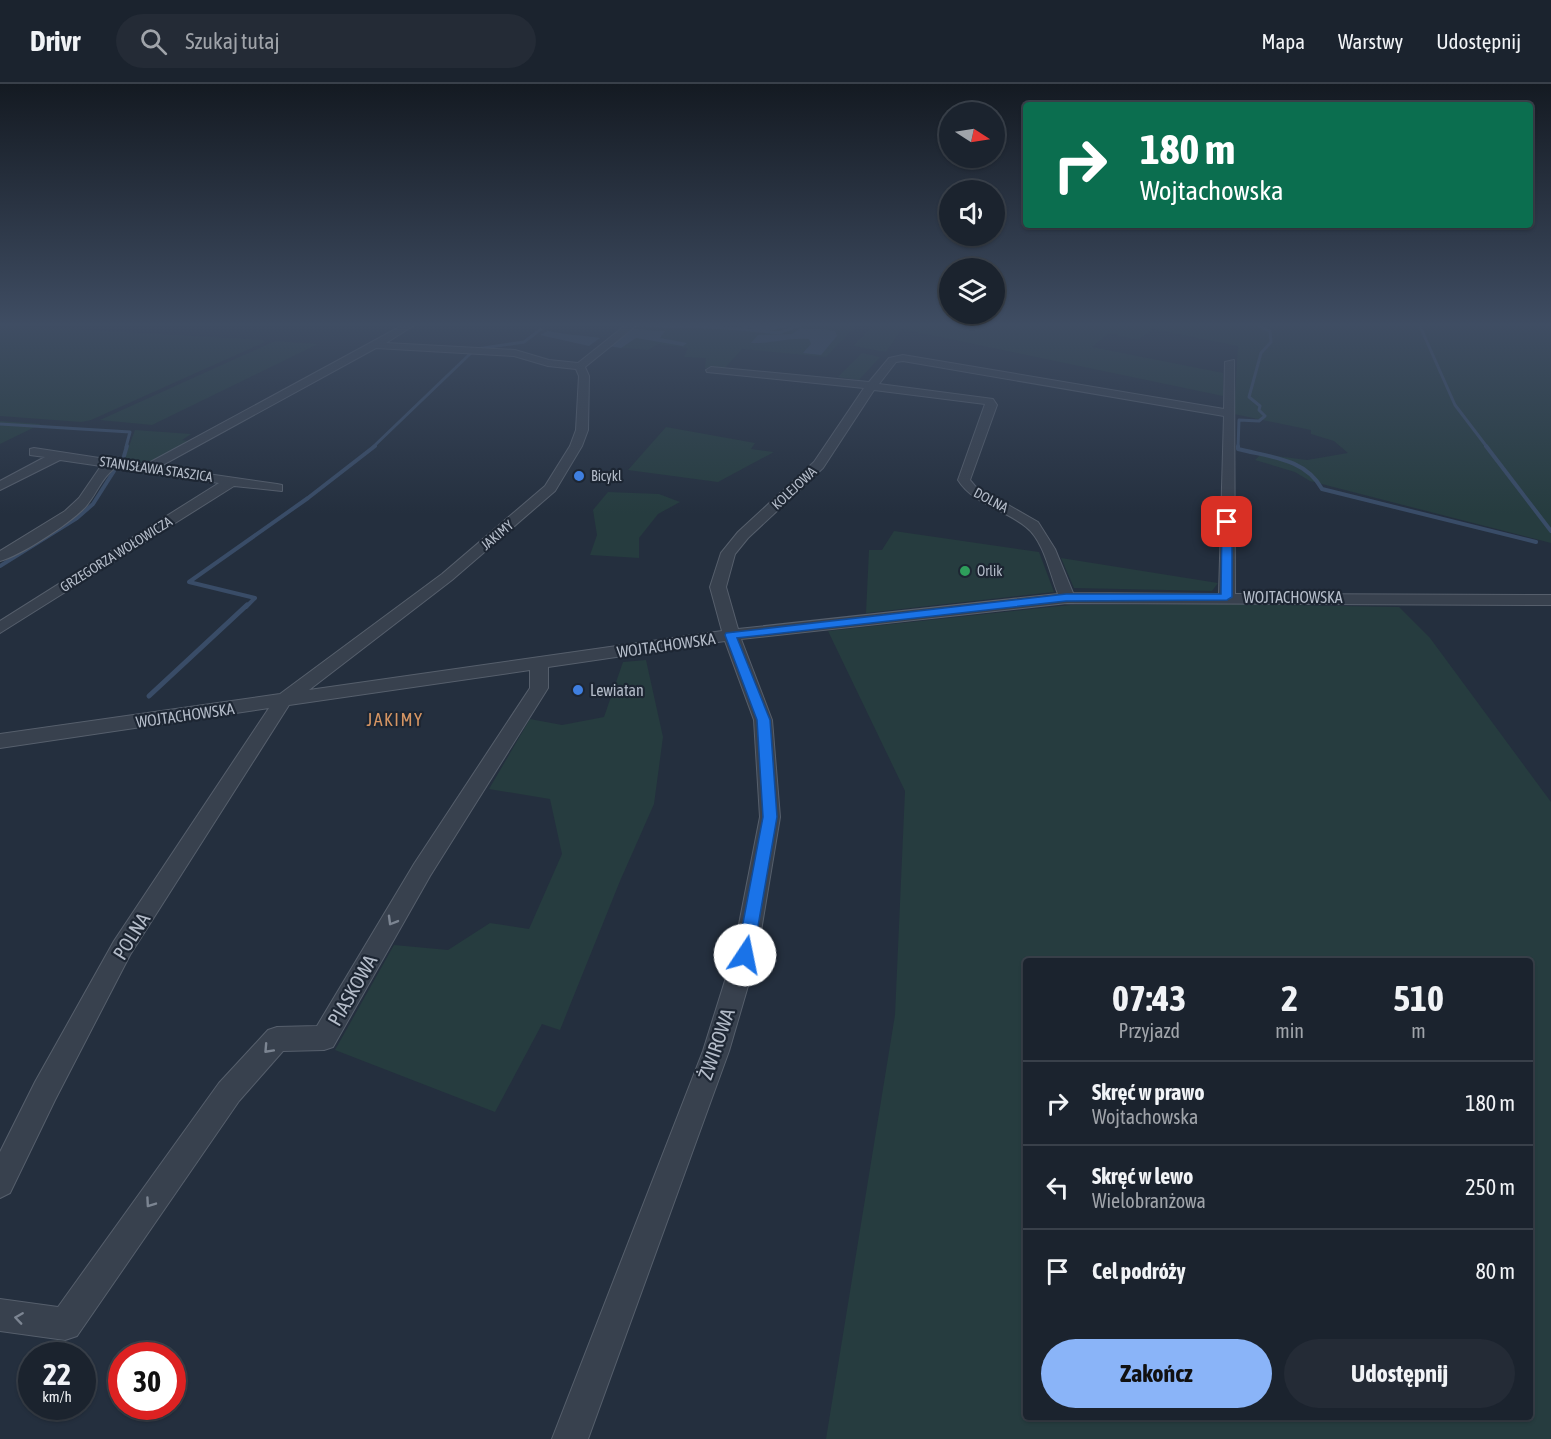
<!DOCTYPE html>
<html lang="pl">
<head>
<meta charset="utf-8">
<style>
	:root { --surface:#1b232e; --page:#242b36; --text:#f1f3f6; --muted:#a0a4aa; --line:#39404a; --accent:#8ab4f8 }
	body { margin:0; font-family:"Asap Condensed",sans-serif; background:var(--page); color:var(--text); height:100vh; display:flex; flex-direction:column; font-size:22px; white-space:nowrap }
	* { box-sizing:border-box; margin:0 }
	p { font-size:20px; color:var(--muted) }
	.icon { flex:none; width:33px; height:33px; fill:none; stroke:currentColor; stroke-width:2; stroke-linecap:round; stroke-linejoin:round }
	.map { position:relative; flex:1; overflow:hidden }
	.details { position:absolute; left:1023px; top:874px; width:510px; height:462px; display:flex; flex-direction:column; background:var(--surface); border-radius:6px; box-shadow:0 2px 4px #0004,0 0 0 2px var(--line) }
	.details>* { flex:none }
	.top-card { position:absolute; left:1023px; top:18px; width:510px; height:126px; border-radius:6px; box-shadow:0 2px 4px #0004,0 0 0 2px var(--line); background:#0b6e4f; color:#fff; overflow:hidden }
	.needle { width:39px; rotate:102deg }
	.controls { position:absolute; left:939px; top:18px; display:grid; gap:12px }
	.controls a { display:grid; place-items:center; width:66px; height:66px; border-radius:50%; background:var(--surface); box-shadow:0 2px 4px #0004,0 0 0 2px var(--line); font-size:30px }
	.speed { position:absolute; left:18px; top:1258px; display:flex; gap:12px; font-size:30px; font-weight:700; text-align:center }
	.speed>* { display:grid; place-content:center; width:78px; height:78px; border-radius:50%; background:var(--surface); box-shadow:0 2px 4px #0004,0 0 0 2px var(--line); line-height:1 }
	.speed small { font-size:15px; font-weight:400 }
	.speed .limit { border:9px solid #d22; background:#fff; color:#111 }
	.pin { position:absolute; display:grid; place-items:center; width:51px; height:51px; color:#fff; margin:-26px; border-radius:12px; box-shadow:0 3px 9px #0006 }
	.me { position:absolute; width:66px; margin:-33px; rotate:11deg; stroke-linejoin:round; filter:drop-shadow(0 0 4px #0008) }
	.turn { display:flex; align-items:center; gap:21px; height:126px; padding:0 18px; font-size:27px }
	.turn .icon { width:78px; height:78px; stroke-width:2.5 }
	.turn b { display:block; font-size:42px; line-height:51px }
	.eta { display:flex; justify-content:space-evenly; align-items:center; height:102px; text-align:center }
	.eta b { font-size:36px; font-weight:700; line-height:42px }
	.action { display:flex; gap:12px; margin-top:auto; padding:12px 18px }
	.action a { flex:1; height:69px; border-radius:36px; background:var(--accent); color:#111; font-size:24px; font-weight:700; line-height:69px; text-align:center }
	.action a+a { background:var(--page); color:var(--text) }
	ul { padding:0; list-style:none }
	li { display:flex; align-items:center; gap:18px; height:84px; padding:0 18px; border-top:2px solid var(--line) }
	li div { flex:1 }
	li b { display:block; font-size:22px }
	li em { font-style:normal }
	header { display:flex; align-items:center; gap:36px; box-sizing:border-box; height:84px; padding:0 30px; background:var(--surface); border-bottom:2px solid var(--line) }
	header strong { font-size:28px }
	nav { display:flex; gap:33px; margin-inline-start:auto; font-size:21px }
	.search { width:420px; height:54px; background:var(--page); display:flex; align-items:center; gap:15px; box-sizing:border-box; padding:0 21px; border-radius:33px; color:var(--muted); font-size:22px }
	.map>svg:first-child { display:block }
	.green { fill:#263c3f; fill-rule:evenodd }
	.water { fill:#394c67 }
	.lines { fill:none; stroke-linecap:round; stroke-linejoin:round }
	.stream-far2 { stroke:#394c67; stroke-width:3 }
	.stream-far1 { stroke:#394c67; stroke-width:4 }
	.stream { stroke:#394c67; stroke-width:5 }
	.river { fill:#394c67; fill-rule:evenodd }
	.minor-casing { stroke:#565f6c; stroke-width:2 }
	.minor { fill:#38414e; fill-rule:evenodd }
	.oneway { stroke:#7c8592 }
	.route { fill:#1a73e8; stroke:#114b97; stroke-width:1.5 }
	.shop-dot { fill:#3f7fe0; stroke:#1d2633; stroke-width:2 }
	.leisure-dot { fill:#2e9e5b; stroke:#1d2633; stroke-width:2 }
	.labels { text-anchor:middle; dominant-baseline:central; stroke-width:4.5; stroke-linejoin:round; paint-order:stroke }
	.far-street-label { font-size:14px; fill:#b4bcc9; stroke:#1d2633 }
	.far-poi-label { font-size:14px; fill:#b4bcc9; stroke:#1d2633; text-anchor:start }
	.street-label { font-size:16px; fill:#b4bcc9; stroke:#1d2633 }
	.poi-label { font-size:16px; fill:#b4bcc9; stroke:#1d2633; text-anchor:start }
	.neighbourhood-label { font-size:18px; letter-spacing:1.5px; fill:#d59563; stroke:#1d2633 }
	.near-street-label { font-size:20px; fill:#b4bcc9; stroke:#1d2633 }
</style>
</head>
<body>
<header>
<strong>Drivr</strong>
<div class="search"><svg class="icon" aria-label="search" viewBox="0 0 24 24"><circle cx="10" cy="10" r="6"/><path d="M15 15l6 6"/></svg>Szukaj tutaj</div>
<nav><a>Mapa</a><a>Warstwy</a><a>Udostępnij</a></nav>
</header>
<div class="map">
<svg width="1551" height="1355" viewBox="0 0 1551 1355">
	<rect width="100%" height="100%" fill="#242f3e"/>
	<!-- green -->
	<g class="green">
		<path d="M 624,240 L 1551,240 L 1551,459 L 1310,397 L 1295,388 L 1255,376 L 1261,370 L 1307,376 L 1348,369 L 1334,357 L 1311,350 L 1311,346 L 1234,330 L 1238,262 L 1153,245 L 1138,256 L 1109,249 L 1092,263 L 1223,289 L 1223,312 L 902,245 L 886,268 L 853,262 L 872,243 L 858,240 L 826,273 L 742,265 L 724,285 L 705,284 L 706,274 L 684,273 L 688,264 L 658,260 L 648,266 L 601,262 L 629,240 Z"/>
		<path d="M 0,241 L 263,256 L 265,258 L 91,336 L 81,338 L 0,332 Z"/>
		<path d="M 275,257 L 318,260 L 152,341 L 100,336 Z"/>
		<path d="M 862,269 L 880,273 L 859,296 L 838,293 Z"/>
		<path d="M 0,337 L 41,340 L 0,360 Z"/>
		<path d="M 666,343 L 755,359 L 751,365 L 774,368 L 718,398 L 628,386 Z"/>
		<path d="M 135,346 L 191,350 L 182,356 L 189,357 L 154,377 L 145,379 L 124,376 Z"/>
		<path d="M 608,408 L 659,410 L 680,418 L 658,430 L 639,454 L 639,474 L 590,471 L 597,451 L 593,426 Z"/>
		<path d="M 894,447 L 1039,468 L 1054,508 L 866,529 L 869,466 L 882,466 Z"/>
		<path d="M 1061,474 L 1218,499 L 1212,507 L 1074,504 Z"/>
		<path d="M 1222,520 L 1399,523 L 1430,554 L 1551,718 L 1551,1355 L 826,1355 L 895,931 L 905,707 L 828,547 L 1070,521 ZM 1026,878 L 1530,878 L 1530,1334 L 1026,1334 Z"/>
		<path d="M 646,576 L 663,653 L 654,720 L 620,797 L 560,946 L 542,940 L 495,1028 L 335,966 L 394,861 L 448,866 L 490,839 L 529,845 L 562,770 L 550,715 L 489,705 L 530,635 L 562,641 L 604,633 L 623,578 Z"/>
	</g>
	<!-- water -->
	<g class="water">
		<path d="M 800,244 L 830,246 L 835,247 L 837,252 L 821,271 L 803,269 L 811,260 L 809,255 C 788,253 770,260 751,259 L 758,251 L 792,250 Z"/>
		<path d="M 633,245 L 665,247 L 660,254 L 687,259 L 683,262 L 636,254 L 621,264 L 609,262 Z"/>
		<path d="M 548,247 C 567,251 581,251 600,254 L 589,262 L 540,251 Z"/>
	</g>
	<g class="lines">
		<!-- stream-far2 -->
		<g class="stream-far2">
			<path d="M 1419,240 L 1455,321 L 1487,363"/>
			<path d="M 637,241 L 730,244 L 779,249 L 802,240"/>
			<path d="M 477,265 L 524,258 L 541,245"/>
			<path d="M 0,340 L 130,348 L 126,363"/>
			<path d="M 373,363 L 472,268"/>
			<path d="M 1238,363 L 1239,336 L 1259,337 L 1265,332 L 1259,326 L 1260,322 L 1249,313 L 1261,269 L 1271,258 L 1270,247 L 1254,240"/>
		</g>
		<!-- stream-far1 -->
		<g class="stream-far1">
			<path d="M 1238,362 L 1238,365 C 1269,373 1305,374 1322,405 L 1536,458"/>
			<path d="M 1486,362 L 1551,447"/>
			<path d="M 124,372 L 127,362"/>
			<path d="M 0,482 L 77,434 L 93,420 L 114,387"/>
			<path d="M 246,523 L 255,514 L 189,498 L 308,414 L 375,362"/>
		</g>
		<!-- stream -->
		<path class="stream" d="M 149,612 L 247,521"/>
		<!-- river -->
		<path class="river" d="M 741,240 L 789,240 L 787,243 L 767,247 L 743,243 Z"/>
		<!-- minor casing -->
		<g class="minor-casing">
			<path id="minor" d="M 405,240 L 416,240 L 386,259 L 515,266 L 549,276 L 578,279 L 627,240 L 638,240 L 585,283 L 589,292 L 588,346 L 582,362 L 555,407 L 452,496 L 309,606 L 722,547 L 710,503 L 721,469 L 738,448 L 814,378 L 864,304 L 707,288 L 706,286 L 711,283 L 869,298 L 889,274 L 903,271 L 1224,325 L 1225,278 L 1234,276 L 1235,510 L 1551,511 L 1551,521 L 1067,519 L 741,555 L 772,636 L 780,733 L 757,871 L 729,967 L 588,1355 L 552,1355 L 703,967 L 733,871 L 760,733 L 754,636 L 725,557 L 548,583 L 548,604 L 430,792 L 333,963 L 324,966 L 283,967 L 239,1017 L 77,1252 L 65,1256 L 0,1247 L 0,1215 L 58,1223 L 219,999 L 268,946 L 277,943 L 317,942 L 414,780 L 530,604 L 530,586 L 289,621 L 130,871 L 55,1016 L 10,1109 L 0,1114 L 0,1068 L 35,998 L 114,857 L 269,624 L 0,664 L 0,650 L 280,610 L 442,490 L 545,402 L 570,362 L 576,346 L 579,292 L 576,285 L 548,282 L 514,272 L 376,264 L 159,383 L 277,400 L 282,401 L 282,407 L 234,402 L 0,549 L 0,537 L 219,399 L 115,384 C 102,393 97,409 87,421 C 74,437 20,472 0,477 L 0,467 L 65,427 L 79,414 L 101,382 L 60,376 L 0,406 L 0,397 L 45,373 L 30,371 L 30,365 L 34,364 L 145,381 ZM 903,277 L 1224,332 L 1219,510 L 1073,509 L 1055,465 L 1038,438 L 975,402 L 970,396 L 997,321 L 993,315 L 879,300 L 896,278 ZM 874,306 L 985,320 L 958,396 C 973,420 1004,425 1026,443 C 1044,457 1050,490 1058,510 L 738,545 L 726,503 L 735,470 L 748,454 L 823,384 Z"/>
		</g>
		<!-- minor -->
		<use href="#minor" class="minor"/>
	</g>
	<!-- one-way arrows -->
	<defs><path id="oneway-chevron" d="M-2-3.5L2.5 0L-2 3.5" fill="none" stroke-width="1.6" stroke-linecap="round" stroke-linejoin="round" transform="scale(1.5)"/></defs>
	<g class="oneway">
		<use href="#oneway-chevron" transform="translate(392 837) rotate(120)"/>
		<use href="#oneway-chevron" transform="translate(268 965) rotate(133)"/>
		<use href="#oneway-chevron" transform="translate(150 1119) rotate(125)"/>
		<use href="#oneway-chevron" transform="translate(19 1234) rotate(-172)"/>
	</g>
	<!-- sky -->
	<linearGradient id="sky" x2="0" y2="1"><stop stop-color="#141a22"/><stop offset="0.56" stop-color="#3f4d63"/><stop offset="1" stop-color="#3f4d63" stop-opacity="0"/></linearGradient>
	<rect width="1551" height="430" fill="url(#sky)"/>
	<!-- route -->
	<path class="route" d="M 1227,435 L 1232,438 L 1232,513 L 1227,516 L 1066,517 L 737,554 L 770,636 L 777,733 L 753,871 L 751,876 L 745,878 L 739,876 L 737,871 L 763,733 L 757,636 L 725,551 L 726,549 L 1066,510 L 1221,510 L 1222,438 Z"/>
	<!-- markers -->
	<g class="shop-dot">
		<circle cx="579" cy="392" r="6"/>
		<circle cx="578" cy="606" r="6"/>
	</g>
	<circle class="leisure-dot" cx="965" cy="487" r="6"/>
	<g class="labels">
		<!-- far-street labels -->
		<g class="far-street-label">
			<text transform="translate(156 385) rotate(8)">STANISŁAWA STASZICA</text>
			<text transform="translate(794 404) rotate(-43)">KOLEJOWA</text>
			<text transform="translate(991 416) rotate(28)">DOLNA</text>
			<text transform="translate(497 451) rotate(-40)">JAKIMY</text>
			<text transform="translate(116 470) rotate(-32)">GRZEGORZA WOŁOWICZA</text>
		</g>
		<!-- far-poi labels -->
		<g class="far-poi-label">
			<text x="591" y="392">Bicykl</text>
			<text x="977" y="487">Orlik</text>
		</g>
		<!-- street labels -->
		<g class="street-label">
			<text x="1293" y="513">WOJTACHOWSKA</text>
			<text transform="translate(666 561) rotate(-8)">WOJTACHOWSKA</text>
			<text transform="translate(185 631) rotate(-8)">WOJTACHOWSKA</text>
		</g>
		<!-- poi labels -->
		<g class="poi-label">
			<text x="590" y="606">Lewiatan</text>
		</g>
		<!-- neighbourhood labels -->
		<g class="neighbourhood-label">
			<text x="395" y="635">JAKIMY</text>
		</g>
		<!-- near-street labels -->
		<g class="near-street-label">
			<text transform="translate(131 852) rotate(-58)">POLNA</text>
			<text transform="translate(352 906) rotate(-60)">PIASKOWA</text>
			<text transform="translate(716 960) rotate(-71)">ŻWIROWA</text>
		</g>
	</g>
</svg>
<div class="controls">
<a><svg class="needle" viewBox="-14 -14 28 28"><path d="M0-13l5 13h-10z" fill="#e53935"/><path d="M0 13l5-13h-10z" fill="#a0a4aa"/></svg></a>
<a><svg class="icon" aria-label="sound" viewBox="0 0 24 24"><path d="M4 9h4l5-4v14l-5-4H4zM17 9q2 3 0 6"/></svg></a>
<a><svg class="icon" aria-label="layers" viewBox="0 0 24 24"><path d="M12 4l9 5-9 5-9-5zM3 14l9 5 9-5"/></svg></a>
</div>
<div class="speed"><div>22<small>km/h</small></div><div class="limit">30</div></div>
<div class="pin" style="left:1227px;top:438px;background:#d93025"><svg class="icon" aria-label="arrive" viewBox="0 0 24 24"><path d="M6 21V4h12l-3 4 3 4H6"/></svg></div>
<svg class="me" style="left:745px;top:871px" viewBox="-20 -20 40 40"><circle r="19" fill="#fff"/><path d="M0-13L10 11 0 6-10 11z" fill="#1a73e8"/></svg>
<div class="top-card">
<div class="turn"><svg class="icon" aria-label="right" viewBox="0 0 24 24"><path d="M7 20v-9h11M14 6l5 5-5 5"/></svg><div><b>180 m</b>Wojtachowska</div></div>
</div>
<section class="details">
<div class="eta">
<div><b>07:43</b><p>Przyjazd</p></div>
<div><b>2</b><p>min</p></div>
<div><b>510</b><p>m</p></div>
</div>
<ul>
<li><svg class="icon" aria-label="right" viewBox="0 0 24 24"><path d="M7 20v-9h11M14 6l5 5-5 5"/></svg><div><b>Skręć w prawo</b><p>Wojtachowska</p></div><em>180 m</em></li>
<li><svg class="icon" aria-label="left" viewBox="0 0 24 24"><path d="M17 20v-9H6M10 6l-5 5 5 5"/></svg><div><b>Skręć w lewo</b><p>Wielobranżowa</p></div><em>250 m</em></li>
<li><svg class="icon" aria-label="arrive" viewBox="0 0 24 24"><path d="M6 21V4h12l-3 4 3 4H6"/></svg><div><b>Cel podróży</b></div><em>80 m</em></li>
</ul>
<div class="action"><a>Zakończ</a><a>Udostępnij</a></div>
</section>
</div>
</body>
</html>
